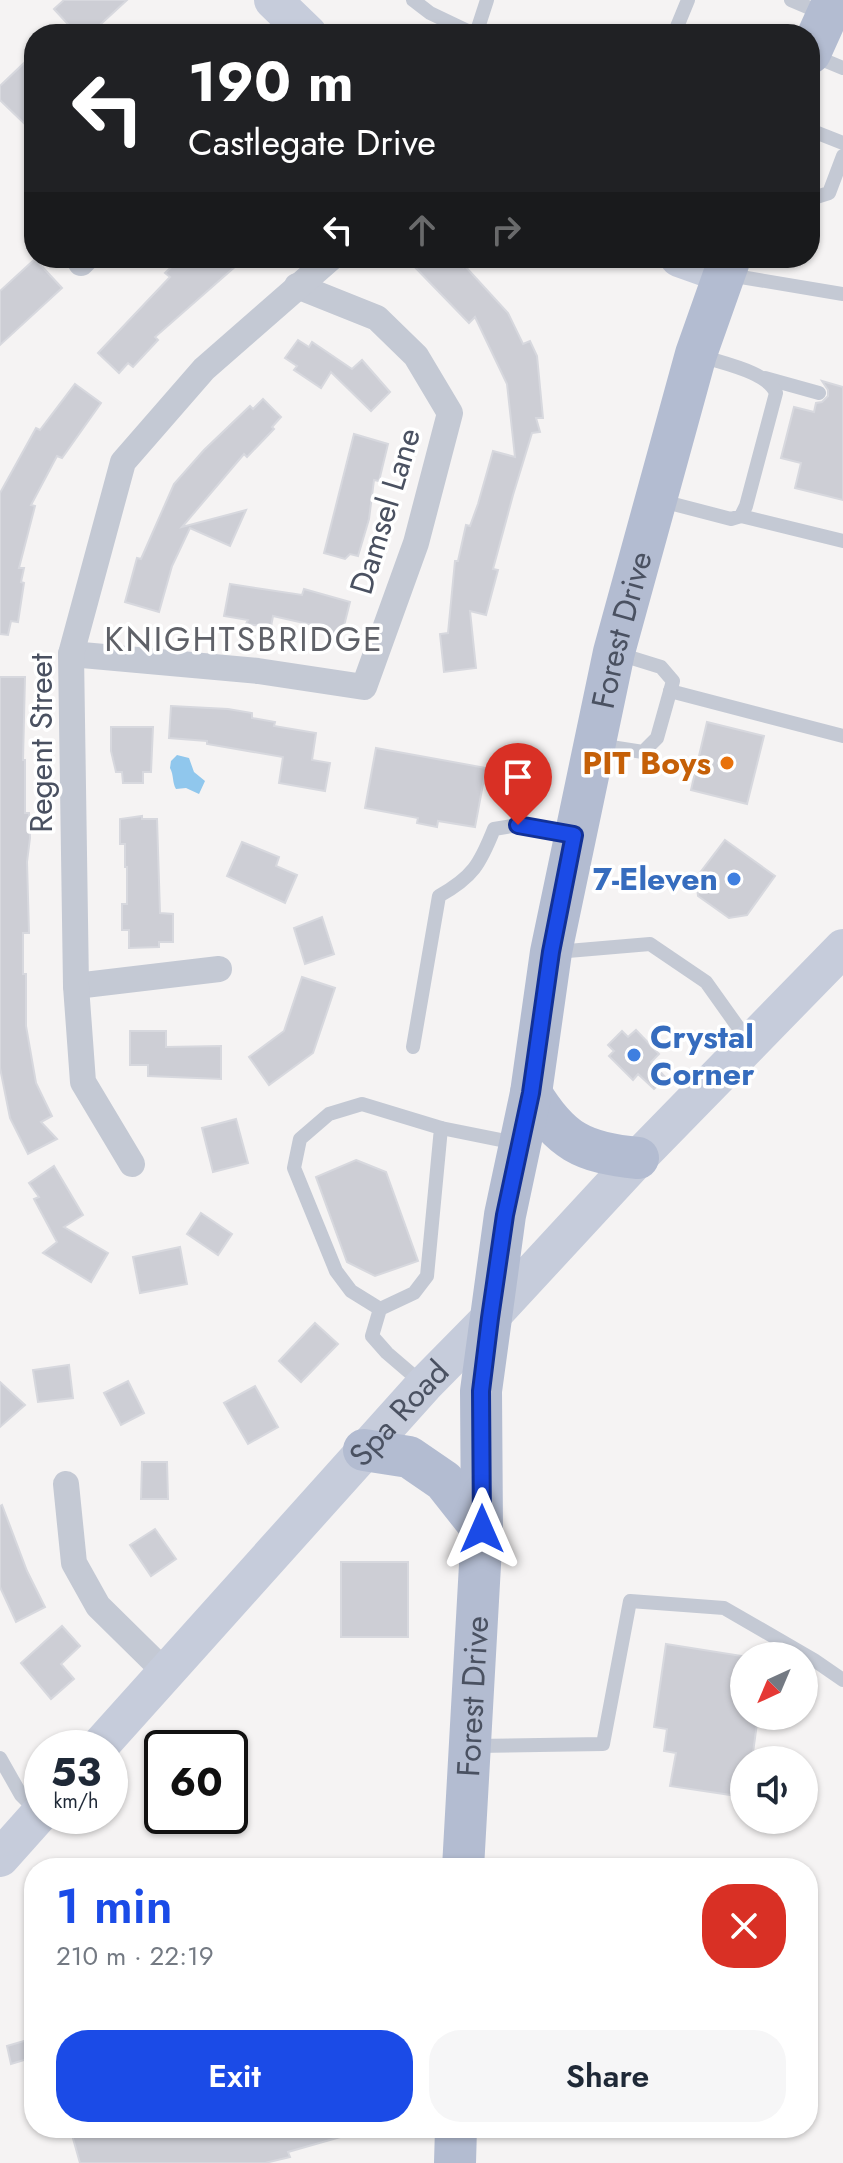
<!DOCTYPE html>
<html lang="en">
<head>
<meta charset="utf-8">
<style>
	:root { --surface:#fff; --page:#f6f6f7; --text:#1f2937; --muted:#747a83; --accent:#1b4be7 }
	body { margin:0; font-family:Jost,sans-serif; background:var(--page); color:var(--text); height:100vh; display:flex; flex-direction:column; font-size:30px; white-space:nowrap }
	* { box-sizing:border-box; margin:0 }
	p { font-size:26px; color:var(--muted) }
	.icon { flex:none; width:44px; height:44px; fill:none; stroke:currentColor; stroke-width:2; stroke-linecap:round; stroke-linejoin:round }
	.map { position:relative; flex:1; overflow:hidden }
	.side { position:absolute; left:24px; top:1858px; width:794px; height:280px; display:flex; flex-direction:column; background:var(--surface); border-radius:32px; box-shadow:0 2px 6px #0004 }
	.side>* { flex:none }
	.top-card { position:absolute; left:24px; top:24px; width:796px; height:244px; border-radius:32px; box-shadow:0 2px 6px #0004; background:#202124; color:#fff; overflow:hidden }
	.needle { width:52px; rotate:224deg }
	.fabs { position:absolute; left:730px; top:1642px; display:grid; gap:16px }
	.fabs a { display:grid; place-items:center; width:88px; height:88px; border-radius:50%; background:var(--surface); box-shadow:0 2px 6px #0004; font-size:40px }
	.speed { position:absolute; left:24px; top:1730px; display:flex; gap:16px; font-size:40px; font-weight:700; text-align:center }
	.speed>* { display:grid; place-content:center; width:104px; height:104px; border-radius:50%; background:var(--surface); box-shadow:0 2px 6px #0004; line-height:1 }
	.speed small { font-size:20px; font-weight:400 }
	.speed .limit { border:4px solid #111; border-radius:12px; background:#fff; color:#111 }
	.pin { position:absolute; display:grid; place-items:center; width:68px; height:68px; color:#fff; margin:-82px -34px; border-radius:50% 50% 50% 0; rotate:-45deg; box-shadow:0 0 8px #0007 }
	.pin .icon { rotate:45deg }
	.me { position:absolute; width:88px; margin:-44px; rotate:0deg; stroke-linejoin:round; filter:drop-shadow(0 0 6px #0008) }
	.turn { display:flex; align-items:center; gap:28px; height:168px; padding:0 32px; font-size:36px }
	.turn .icon { width:104px; height:104px; stroke-width:2.5 }
	.turn b { display:block; font-size:56px; line-height:68px }
	.lanes { display:flex; align-items:center; height:76px; padding:0 32px; background:#0003; justify-content:center; gap:40px; direction:ltr }
	.lanes .off { opacity:.35 }
	.round { display:grid; place-items:center; flex:none; width:84px; height:84px; border-radius:32px; background:var(--page) }
	.headline { display:flex; align-items:center; justify-content:space-between; height:136px; padding:0 32px }
	h1 { font-size:48px; font-weight:600; line-height:60px; color:var(--accent) }
	.button { display:flex; gap:16px; margin-top:auto; padding:16px 32px }
	.button a { flex:1; height:92px; border-radius:32px; background:var(--accent); color:#fff; font-size:32px; font-weight:600; line-height:92px; text-align:center }
	.button a+a { background:var(--page); color:var(--text) }
	.map>svg:first-child { display:block }
	.water { fill:#90c7ed }
	.building { fill:#cdced5; stroke:#d7d8de; stroke-width:2 }
	.lines { fill:none; stroke-linecap:round; stroke-linejoin:round }
	.lane { stroke:#c4c9d4; stroke-width:14 }
	.street { stroke:#c4c9d4; stroke-width:26 }
	.secondary { stroke:#c6ccdb; stroke-width:38 }
	.primary { stroke:#b3bcd1; stroke-width:42 }
	.route-casing { stroke:#123196; stroke-width:20 }
	.route { stroke:#1b4be7; stroke-width:14 }
	.food-dot { fill:#e8710a; stroke:#fff; stroke-width:3 }
	.shop-dot { fill:#3f7fe0; stroke:#fff; stroke-width:3 }
	.labels { text-anchor:middle; dominant-baseline:central; stroke-width:7; stroke-linejoin:round; paint-order:stroke }
	.street-label { font-size:32px; fill:#4a5161; stroke:#fff }
	.food-label { font-size:32px; font-weight:bold; fill:#c56008; stroke:#fff; text-anchor:end }
	.shop-label { font-size:32px; font-weight:bold; fill:#366cbe; stroke:#fff; text-anchor:end }
	.neighbourhood-label { font-size:34px; letter-spacing:2px; fill:#5f6168; stroke:#fff }
</style>
</head>
<body>
<div class="map">
<svg width="843" height="2163" viewBox="0 0 843 2163">
	<rect width="100%" height="100%" fill="#f5f3f3"/>
	<!-- water -->
	<path class="water" d="M 177,755 L 189,758 L 194,772 L 205,781 L 199,794 L 186,788 L 176,789 C 172,782 174,775 170,768 L 171,761 Z"/>
	<!-- building -->
	<g class="building">
		<path d="M 64,0 L 127,0 L 90,34 L 77,34 L 54,9 Z"/>
		<path d="M 24,63 L 34,74 L 34,133 L 0,100 L 0,86 Z"/>
		<path d="M 181,258 L 245,258 L 155,337 L 158,340 L 133,367 L 128,363 L 119,373 L 98,353 L 170,277 L 165,273 Z"/>
		<path d="M 406,258 L 454,258 L 463,267 L 464,265 L 508,313 L 523,344 L 530,341 L 537,356 L 543,418 L 536,418 L 540,432 L 532,433 L 513,495 L 493,569 L 498,570 L 486,615 L 470,611 L 476,668 L 444,672 L 440,634 L 448,633 L 455,561 L 458,561 L 466,525 L 470,526 L 478,504 L 493,451 L 515,457 L 507,384 L 475,317 L 469,323 Z"/>
		<path d="M 35,259 L 62,288 L 0,345 L 0,291 Z"/>
		<path d="M 298,340 L 309,347 L 312,342 L 352,369 L 362,360 L 390,392 L 371,411 L 331,372 L 321,388 L 294,370 L 297,366 L 285,358 Z"/>
		<path d="M 822,381 L 843,387 L 843,500 L 795,488 L 801,463 L 781,458 L 794,407 L 814,412 L 816,403 L 822,402 L 828,396 L 828,390 Z"/>
		<path d="M 75,384 L 101,403 L 62,458 L 57,456 L 31,505 L 35,506 L 19,568 L 24,568 L 21,582 L 24,583 L 18,622 L 11,621 L 8,635 L 0,634 L 0,493 L 36,428 L 40,430 Z"/>
		<path d="M 263,399 L 281,417 L 272,427 L 274,429 L 247,457 L 244,454 L 182,527 L 246,510 L 230,546 L 190,528 L 172,566 L 159,612 L 125,602 L 137,558 L 141,559 L 174,484 L 204,450 L 250,406 L 253,409 Z"/>
		<path d="M 354,434 L 388,444 L 379,481 L 374,480 L 369,519 L 358,556 L 350,554 L 345,559 L 324,553 Z"/>
		<path d="M 230,584 L 302,595 L 304,589 L 350,602 L 341,638 L 316,631 L 317,626 L 273,616 L 271,627 L 246,624 L 248,620 L 224,616 Z"/>
		<path d="M 0,677 L 25,677 L 23,760 L 25,760 L 25,813 L 29,813 L 30,838 L 27,862 L 29,933 L 23,933 L 23,974 L 26,974 L 26,1026 L 36,1083 L 52,1116 L 41,1122 L 57,1139 L 28,1154 L 10,1118 L 0,1068 Z"/>
		<path d="M 171,706 L 228,709 L 252,713 L 252,718 L 275,722 L 274,726 L 316,733 L 312,760 L 330,763 L 325,791 L 279,783 L 283,757 L 207,744 L 207,741 L 169,738 Z"/>
		<path d="M 707,722 L 764,736 L 747,804 L 691,790 Z"/>
		<path d="M 111,727 L 153,727 L 151,772 L 143,772 L 143,783 L 123,783 L 122,772 L 116,772 L 111,751 Z"/>
		<path d="M 376,748 L 486,768 L 475,827 L 438,821 L 437,827 L 417,823 L 418,818 L 365,808 Z"/>
		<path d="M 142,816 L 142,819 L 157,819 L 160,913 L 173,914 L 173,942 L 159,942 L 159,947 L 129,948 L 129,930 L 122,930 L 122,904 L 127,904 L 127,867 L 125,867 L 125,844 L 120,844 L 120,819 Z"/>
		<path d="M 725,840 L 775,876 L 747,915 L 729,918 L 698,896 L 696,878 Z"/>
		<path d="M 242,842 L 279,857 L 276,866 L 297,875 L 285,903 L 227,876 Z"/>
		<path d="M 322,917 L 334,954 L 305,964 L 294,928 Z"/>
		<path d="M 302,977 L 335,988 L 313,1053 L 269,1085 L 249,1057 L 284,1031 Z"/>
		<path d="M 636,1030 L 659,1054 L 651,1062 L 666,1078 L 654,1089 L 638,1074 L 633,1080 L 609,1056 L 614,1051 L 608,1045 L 622,1031 L 628,1037 Z"/>
		<path d="M 130,1031 L 166,1031 L 166,1047 L 221,1046 L 221,1079 L 148,1076 L 148,1065 L 130,1065 Z"/>
		<path d="M 236,1119 L 248,1163 L 213,1172 L 202,1128 Z"/>
		<path d="M 356,1160 L 386,1172 L 418,1261 L 375,1276 L 347,1262 L 316,1177 Z"/>
		<path d="M 54,1166 L 83,1215 L 64,1227 L 108,1253 L 91,1282 L 43,1253 L 57,1242 L 34,1199 L 39,1197 L 29,1183 Z"/>
		<path d="M 201,1213 L 232,1234 L 218,1255 L 187,1234 Z"/>
		<path d="M 180,1247 L 187,1284 L 140,1293 L 133,1257 Z"/>
		<path d="M 315,1323 L 338,1344 L 301,1382 L 279,1361 Z"/>
		<path d="M 69,1365 L 73,1398 L 38,1402 L 33,1370 Z"/>
		<path d="M 128,1381 L 144,1413 L 121,1425 L 104,1393 Z"/>
		<path d="M 0,1382 L 25,1405 L 0,1427 Z"/>
		<path d="M 255,1386 L 278,1427 L 248,1444 L 224,1403 Z"/>
		<path d="M 142,1462 L 167,1462 L 168,1499 L 141,1499 Z"/>
		<path d="M 2,1505 L 27,1571 L 45,1607 L 16,1622 L 0,1587 L 0,1506 Z"/>
		<path d="M 155,1529 L 176,1559 L 151,1576 L 130,1545 Z"/>
		<rect x="341" y="1562" width="67" height="75"/>
		<path d="M 62,1626 L 80,1646 L 61,1664 L 74,1679 L 51,1699 L 21,1663 Z"/>
		<path d="M 666,1644 L 742,1656 L 737,1689 L 744,1690 L 744,1716 L 758,1716 L 752,1760 L 744,1760 L 744,1797 L 670,1786 L 676,1753 L 664,1751 L 667,1729 L 654,1727 Z"/>
		<path d="M 34,2038 L 34,2057 L 11,2064 L 7,2046 Z"/>
		<path d="M 70,2128 L 351,2128 L 351,2134 L 288,2152 L 290,2157 L 265,2163 L 80,2163 Z"/>
	</g>
	<g class="lines">
		<!-- lane -->
		<g class="lane">
			<path d="M 413,0 L 430,13 L 474,34"/>
			<path d="M 791,0 L 824,14"/>
			<path d="M 476,34 L 487,0"/>
			<path d="M 674,34 L 688,0"/>
			<path d="M 814,56 L 843,68"/>
			<path d="M 810,130 L 843,143"/>
			<path d="M 810,199 L 829,193 L 843,156"/>
			<path d="M 729,275 L 843,294"/>
			<path d="M 765,378 L 819,393"/>
			<path d="M 658,500 L 731,519 L 741,516 L 746,506 L 776,393 C 767,371 720,363 698,355"/>
			<path d="M 741,516 L 843,541"/>
			<path d="M 670,691 L 843,736"/>
			<path d="M 598,745 L 643,752 L 657,738 L 673,681 L 661,667 L 619,654"/>
			<path d="M 556,952 L 650,944 L 706,982 L 748,1041"/>
			<path d="M 413,1047 L 439,896 C 473,877 480,864 494,829 L 518,825 L 574,835"/>
			<path d="M 441,1128 L 516,1143"/>
			<path d="M 380,1309 L 351,1291 L 336,1271 L 294,1168 L 300,1139 L 329,1114 L 362,1104 L 441,1128 L 427,1276 L 414,1293 L 380,1309 L 372,1336 L 387,1353 L 422,1383"/>
			<path d="M 475,1746 L 603,1744 L 630,1601 L 724,1608 L 814,1660 L 843,1680"/>
			<path d="M 0,1758 L 21,1795 L 39,1813"/>
		</g>
		<!-- street -->
		<g class="street">
			<path d="M 81,263 L 86,258"/>
			<path d="M 71,654 L 258,671 L 364,687 L 416,543 L 450,413 L 416,356 L 377,318 L 297,286"/>
			<path d="M 76,986 L 219,969"/>
			<path d="M 132,1164 L 83,1082 L 76,986 L 71,654 L 123,462 L 204,369 L 331,258"/>
			<path d="M 66,1484 L 74,1563 L 98,1606 L 165,1672"/>
		</g>
		<!-- secondary -->
		<g class="secondary">
			<path d="M 273,0 L 308,34"/>
			<path d="M 679,258 L 724,274"/>
			<path id="s1" d="M 98,1748 L 424,1385 L 490,1318 L 638,1158 L 843,948"/>
			<path d="M 0,1858 L 42,1811"/>
		</g>
		<!-- primary -->
		<g class="primary">
			<path d="M 810,53 L 834,0"/>
			<path d="M 531,1093 C 560,1141 583,1153 638,1158"/>
			<path d="M 364,1450 L 409,1457 L 444,1481 L 482,1529"/>
			<path id="s2" d="M 463,1868 L 482,1529 L 481,1391 L 505,1215 L 531,1093 L 551,952 L 614,652 L 696,354 L 730,258"/>
			<path d="M 455,2163 L 456,2128"/>
		</g>
	</g>
	<g class="lines">
		<!-- route casing -->
		<g class="route-casing">
			<path id="route" d="M 482,1529 L 481,1391 L 490,1318 L 505,1215 L 531,1093 L 551,952 L 574,835 L 518,825"/>
		</g>
		<!-- route -->
		<use href="#route" class="route"/>
	</g>
	<!-- markers -->
	<circle class="food-dot" cx="727" cy="763" r="8"/>
	<g class="shop-dot">
		<circle cx="734" cy="879" r="8"/>
		<circle cx="634" cy="1055" r="8"/>
	</g>
	<g class="labels">
		<!-- street labels -->
		<g class="street-label">
			<text transform="translate(385 511) rotate(-73)">Damsel Lane</text>
			<text stroke="none"><textPath href="#s2" startOffset="1252">Forest Drive</textPath></text>
			<text transform="translate(41 743) rotate(-90)">Regent Street</text>
			<text stroke="none"><textPath href="#s1" startOffset="450">Spa Road</textPath></text>
			<text stroke="none"><textPath href="#s2" startOffset="172">Forest Drive</textPath></text>
		</g>
		<!-- food labels -->
		<g class="food-label">
			<text x="711" y="763">PIT Boys</text>
		</g>
		<!-- shop labels -->
		<g class="shop-label">
			<text x="718" y="879">7-Eleven</text>
			<text x="650" y="1037" text-anchor="start">Crystal<tspan x="650" dy="37">Corner</tspan></text>
		</g>
		<!-- neighbourhood labels -->
		<g class="neighbourhood-label">
			<text x="244" y="639">KNIGHTSBRIDGE</text>
		</g>
	</g>
</svg>
<div class="fabs">
<a><svg class="needle" viewBox="-14 -14 28 28"><path d="M0-13l5 13h-10z" fill="#e53935"/><path d="M0 13l5-13h-10z" fill="#747a83"/></svg></a>
<a><svg class="icon" aria-label="sound" viewBox="0 0 24 24"><path d="M4 9h4l5-4v14l-5-4H4zM17 9q2 3 0 6"/></svg></a>
</div>
<div class="speed"><div>53<small>km/h</small></div><div class="limit">60</div></div>
<div class="pin" style="left:518px;top:825px;background:#d93025"><svg class="icon" aria-label="arrive" viewBox="0 0 24 24"><path d="M6 21V4h12l-3 4 3 4H6"/></svg></div>
<svg class="me" style="left:482px;top:1529px" viewBox="-20 -20 40 40"><path d="M0-17L14 15 0 8-14 15z" fill="#1b4be7" stroke="#fff" stroke-width="4"/></svg>
<div class="top-card">
<div class="turn"><svg class="icon" aria-label="left" viewBox="0 0 24 24"><path d="M17 20v-9H6M10 6l-5 5 5 5"/></svg><div><b>190 m</b>Castlegate Drive</div></div>
<div class="lanes"><svg class="icon" aria-label="left" viewBox="0 0 24 24"><path d="M17 20v-9H6M10 6l-5 5 5 5"/></svg><svg class="icon off" aria-label="ahead" viewBox="0 0 24 24"><path d="M12 20V5M6 11l6-6 6 6"/></svg><svg class="icon off" aria-label="right" viewBox="0 0 24 24"><path d="M7 20v-9h11M14 6l5 5-5 5"/></svg></div>
</div>
<section class="side">
<div class="headline"><div><h1>1 min</h1><p>210 m · 22:19</p></div><a class="round" style="background:#d93025;color:#fff"><svg class="icon" aria-label="close" viewBox="0 0 24 24"><path d="M6 6l12 12M18 6L6 18"/></svg></a></div>
<div class="button"><a>Exit</a><a>Share</a></div>
</section>
</div>
</body>
</html>
